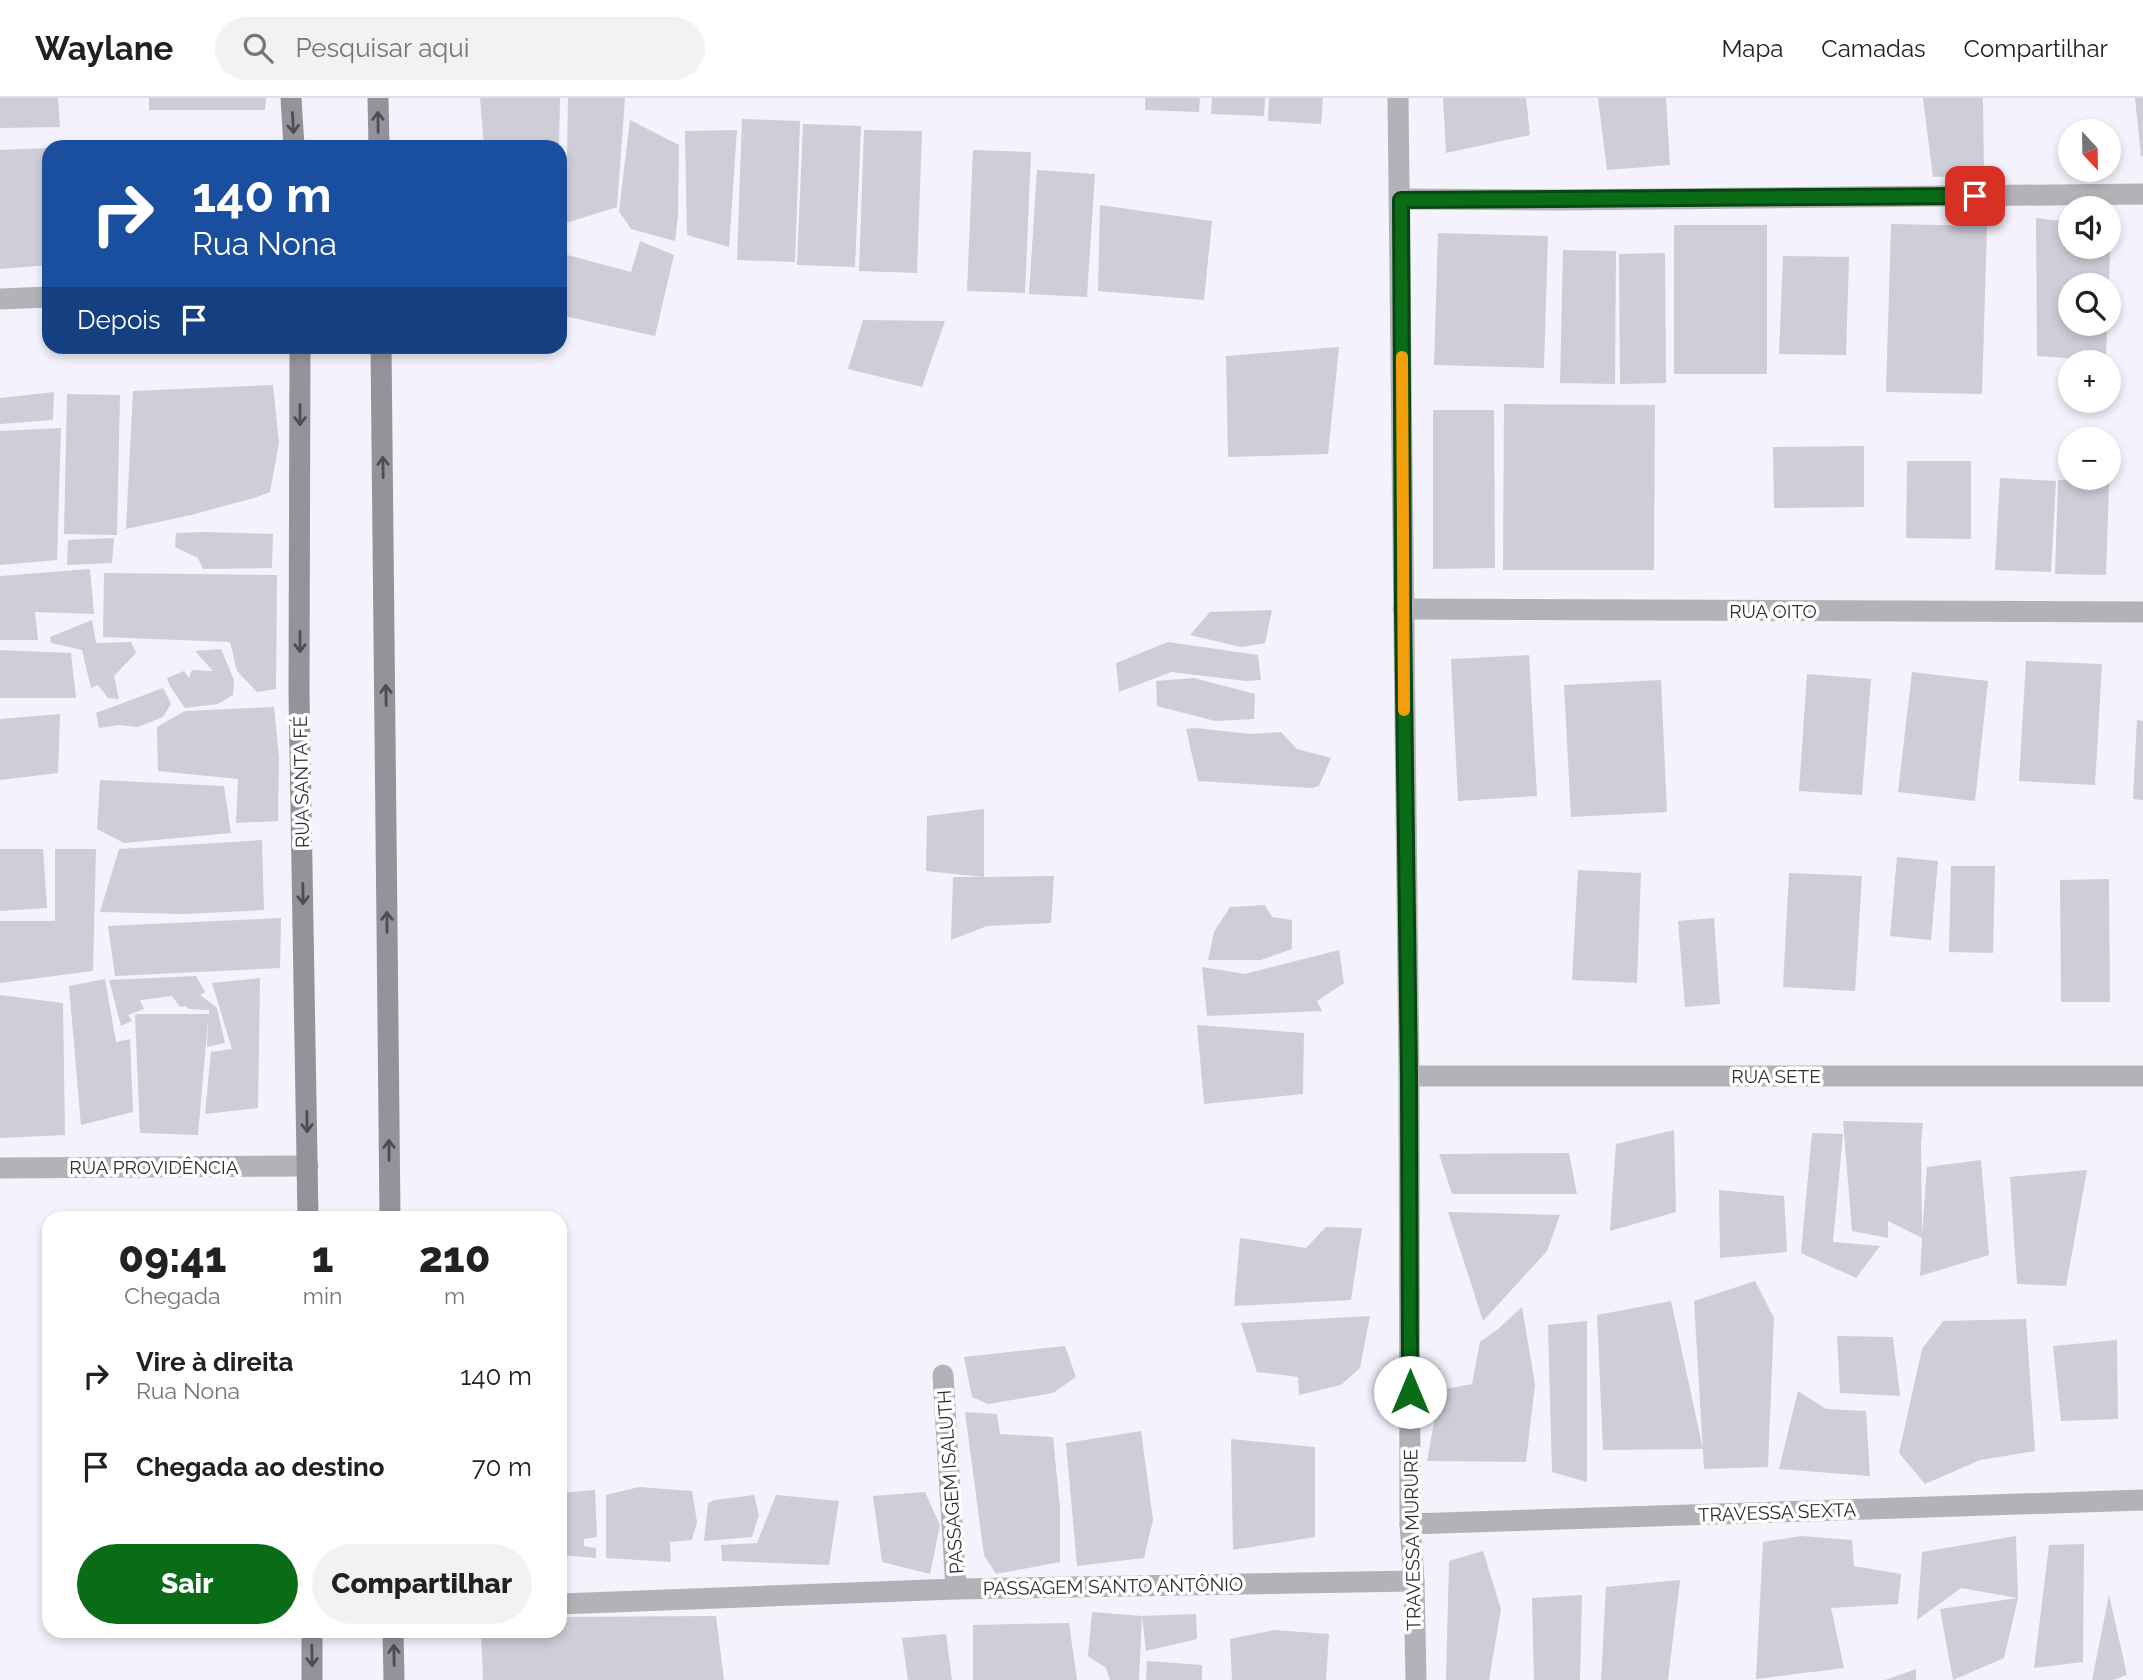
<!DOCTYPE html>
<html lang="pt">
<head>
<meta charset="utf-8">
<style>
	:root { --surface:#fff; --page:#f2f2f2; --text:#202124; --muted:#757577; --line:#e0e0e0; --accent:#0b6c18 }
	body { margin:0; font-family:Raleway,sans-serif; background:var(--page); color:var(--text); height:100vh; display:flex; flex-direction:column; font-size:26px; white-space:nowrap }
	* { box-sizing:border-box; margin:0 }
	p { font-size:23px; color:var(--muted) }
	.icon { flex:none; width:38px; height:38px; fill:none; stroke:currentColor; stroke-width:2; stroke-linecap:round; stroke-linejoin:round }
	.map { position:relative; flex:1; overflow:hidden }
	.details { position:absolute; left:42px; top:1113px; width:525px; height:427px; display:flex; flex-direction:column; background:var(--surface); border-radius:21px; box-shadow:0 4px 10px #0003 }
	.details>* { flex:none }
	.guide { position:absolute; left:42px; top:42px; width:525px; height:214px; border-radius:21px; box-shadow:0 4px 10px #0003; background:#1a4fa0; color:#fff; overflow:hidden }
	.needle { width:46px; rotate:158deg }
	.tools { position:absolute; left:2058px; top:21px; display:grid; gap:14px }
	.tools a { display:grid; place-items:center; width:63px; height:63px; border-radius:50%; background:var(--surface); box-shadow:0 4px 10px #0003; font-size:35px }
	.pin { position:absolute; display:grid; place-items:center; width:60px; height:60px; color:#fff; margin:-30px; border-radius:14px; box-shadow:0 4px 10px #0006 }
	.me { position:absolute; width:77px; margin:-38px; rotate:0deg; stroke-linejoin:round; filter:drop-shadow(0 0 5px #0008) }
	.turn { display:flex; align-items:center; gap:24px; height:147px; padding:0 35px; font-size:32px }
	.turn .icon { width:91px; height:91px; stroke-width:2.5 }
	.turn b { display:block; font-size:49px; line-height:60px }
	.then { display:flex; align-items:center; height:66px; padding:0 35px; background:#0003; gap:14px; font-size:26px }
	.eta { display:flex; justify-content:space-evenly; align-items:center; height:119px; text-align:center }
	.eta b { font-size:42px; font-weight:800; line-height:49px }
	.button { display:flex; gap:14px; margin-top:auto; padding:14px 35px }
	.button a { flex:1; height:80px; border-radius:42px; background:var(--accent); color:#fff; font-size:28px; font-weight:800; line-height:80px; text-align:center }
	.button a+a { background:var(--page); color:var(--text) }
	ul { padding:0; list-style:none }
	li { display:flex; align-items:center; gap:21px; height:91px; padding:0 35px }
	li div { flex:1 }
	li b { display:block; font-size:26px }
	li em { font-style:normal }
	header { display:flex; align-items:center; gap:42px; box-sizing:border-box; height:98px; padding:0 35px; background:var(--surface); border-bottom:2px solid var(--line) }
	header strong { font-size:33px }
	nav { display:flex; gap:38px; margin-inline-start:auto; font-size:24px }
	.search { width:490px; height:63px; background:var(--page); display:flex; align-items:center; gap:18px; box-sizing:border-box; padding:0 24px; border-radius:38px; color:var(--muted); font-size:26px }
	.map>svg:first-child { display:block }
	.building { fill:#cfcdd7 }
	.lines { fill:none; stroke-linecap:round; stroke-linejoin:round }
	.lane { stroke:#b3b3b7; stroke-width:21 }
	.street { stroke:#b3b3b7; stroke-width:21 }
	.secondary { stroke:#949399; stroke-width:21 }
	.oneway { stroke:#4e4d52 }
	.route-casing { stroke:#074610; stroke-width:18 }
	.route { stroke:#0b6c18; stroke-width:12 }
	.slow { stroke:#f59e0b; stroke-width:12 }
	.labels { text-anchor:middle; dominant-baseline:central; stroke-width:7; stroke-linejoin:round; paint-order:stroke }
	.street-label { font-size:19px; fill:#302f33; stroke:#fff }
</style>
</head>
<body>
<header>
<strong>Waylane</strong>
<div class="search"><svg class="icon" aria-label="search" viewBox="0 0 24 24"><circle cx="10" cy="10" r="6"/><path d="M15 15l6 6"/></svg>Pesquisar aqui</div>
<nav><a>Mapa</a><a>Camadas</a><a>Compartilhar</a></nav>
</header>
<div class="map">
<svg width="2143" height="1582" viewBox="0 0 2143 1582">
	<rect width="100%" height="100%" fill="#f4f2fc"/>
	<!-- building -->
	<g class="building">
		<path d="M 0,0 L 58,0 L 60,29 L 0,30 Z"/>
		<path d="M 149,0 L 266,0 L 265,12 L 149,12 Z"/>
		<path d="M 480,0 L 560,0 L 559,49 L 484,49 Z"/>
		<path d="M 568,0 L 625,0 L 617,109 L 566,125 Z"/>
		<path d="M 1145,0 L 1200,0 L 1199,14 L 1145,12 Z"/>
		<path d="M 1212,0 L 1265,0 L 1264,18 L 1211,16 Z"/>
		<path d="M 1269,0 L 1323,0 L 1321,26 L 1268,23 Z"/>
		<path d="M 1443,0 L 1526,0 L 1530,37 L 1446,55 Z"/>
		<path d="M 1598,0 L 1666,0 L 1670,67 L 1607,72 Z"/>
		<path d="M 1923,0 L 1983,0 L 1984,77 L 1933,79 Z"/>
		<path d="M 2135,0 L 2143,0 L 2143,58 L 2141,58 Z"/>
		<path d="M 742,21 L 800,23 L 795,164 L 737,162 Z"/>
		<path d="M 630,22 L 679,47 L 678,118 L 675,143 L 631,131 L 619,113 Z"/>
		<path d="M 803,26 L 861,28 L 855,169 L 797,167 Z"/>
		<path d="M 737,32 L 729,149 L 687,137 L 685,33 Z"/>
		<path d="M 864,32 L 922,33 L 917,175 L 859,173 Z"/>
		<path d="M 194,42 L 267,43 L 267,49 L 195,49 Z"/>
		<path d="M 49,50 L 49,167 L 0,171 L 0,52 Z"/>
		<path d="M 973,52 L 1031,54 L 1025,195 L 967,193 Z"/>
		<path d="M 1037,72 L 1095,76 L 1087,199 L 1029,196 Z"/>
		<path d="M 1100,107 L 1212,123 L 1204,202 L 1098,193 Z"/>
		<path d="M 2036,120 L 2070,124 L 2070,149 L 2110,149 L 2109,187 L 2070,187 L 2070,226 L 2107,226 L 2106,263 L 2037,258 Z"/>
		<path d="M 1891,126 L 1987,128 L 1982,296 L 1886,294 Z"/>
		<rect x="1674" y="127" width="93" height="149"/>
		<path d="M 1438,135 L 1548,138 L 1544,270 L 1434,267 Z"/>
		<path d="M 640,143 L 674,157 L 655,238 L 560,217 L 560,155 L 631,174 Z"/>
		<path d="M 1563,152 L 1616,153 L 1615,286 L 1560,285 Z"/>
		<path d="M 1665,155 L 1666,285 L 1620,286 L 1619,156 Z"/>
		<path d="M 1783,158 L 1849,159 L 1846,257 L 1779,256 Z"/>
		<path d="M 863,222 L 945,223 L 922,289 L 848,271 Z"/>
		<path d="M 1339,249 L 1328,356 L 1228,359 L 1226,258 Z"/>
		<path d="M 273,287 L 279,345 L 270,394 L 254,400 L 191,417 L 126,431 L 133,293 Z"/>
		<path d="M 54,294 L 53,322 L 0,326 L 0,300 Z"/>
		<path d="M 67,296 L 120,297 L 117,437 L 64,436 Z"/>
		<path d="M 1504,306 L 1655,307 L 1654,472 L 1503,472 Z"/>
		<path d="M 1433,312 L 1494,312 L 1495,470 L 1433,471 Z"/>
		<path d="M 61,330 L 57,462 L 0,467 L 0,333 Z"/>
		<path d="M 1864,348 L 1864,409 L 1774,410 L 1773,349 Z"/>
		<path d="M 1907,363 L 1971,363 L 1971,441 L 1906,440 Z"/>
		<path d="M 2000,380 L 2056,383 L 2051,474 L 1995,472 Z"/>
		<path d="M 2058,382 L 2109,384 L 2106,477 L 2055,476 Z"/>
		<path d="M 204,434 L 273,436 L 272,470 L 203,471 L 198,460 L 175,449 L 176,435 Z"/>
		<path d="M 114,440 L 112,465 L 67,467 L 68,442 Z"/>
		<path d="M 90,471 L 94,516 L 35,514 L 38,542 L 0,542 L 0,478 Z"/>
		<path d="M 104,475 L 277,477 L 276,591 L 257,594 L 237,573 L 230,544 L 103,539 Z"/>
		<path d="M 1272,512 L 1265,545 L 1241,549 L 1190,537 L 1210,514 Z"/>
		<path d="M 92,522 L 96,545 L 131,544 L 136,555 L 114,578 L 119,601 L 108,600 L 98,587 L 91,590 L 82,552 L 51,545 L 50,539 Z"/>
		<path d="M 1168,544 L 1258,557 L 1261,582 L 1246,583 L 1171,574 L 1119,594 L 1116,565 Z"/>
		<path d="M 221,551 L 234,582 L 233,597 L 218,606 L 185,610 L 170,588 L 167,580 L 184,573 L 189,580 L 192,572 L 213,573 L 195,553 Z"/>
		<path d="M 0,552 L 71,555 L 76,600 L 0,600 Z"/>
		<path d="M 1529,557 L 1537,698 L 1458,703 L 1451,561 Z"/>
		<path d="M 2026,563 L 2102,566 L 2095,687 L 2019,683 Z"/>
		<path d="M 1912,574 L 1988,583 L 1975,703 L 1898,694 Z"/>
		<path d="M 1807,576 L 1871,581 L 1862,697 L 1799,693 Z"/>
		<path d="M 1194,580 L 1255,596 L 1254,621 L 1215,623 L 1157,608 L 1156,583 Z"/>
		<path d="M 1661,582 L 1667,714 L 1571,719 L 1564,587 Z"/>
		<path d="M 163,590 L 171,606 L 163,619 L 138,629 L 119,627 L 99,630 L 96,615 Z"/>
		<path d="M 274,609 L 279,660 L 278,723 L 236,725 L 238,681 L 158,673 L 157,629 L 185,613 Z"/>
		<path d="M 60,616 L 58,675 L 0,682 L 0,621 Z"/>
		<path d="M 2137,622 L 2143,623 L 2143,702 L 2133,701 Z"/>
		<path d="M 1195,630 L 1251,636 L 1281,634 L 1297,651 L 1331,660 L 1319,688 L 1312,690 L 1198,683 L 1186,631 Z"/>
		<path d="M 100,682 L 224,688 L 231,735 L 124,745 L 97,731 Z"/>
		<path d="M 984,711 L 984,779 L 1054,778 L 1051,825 L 987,828 L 951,842 L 953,779 L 984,779 L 926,773 L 927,718 Z"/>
		<path d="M 262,742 L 264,812 L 184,816 L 100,814 L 119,751 Z"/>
		<path d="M 0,751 L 43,751 L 47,810 L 0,813 Z"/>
		<path d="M 55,751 L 96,751 L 93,873 L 0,885 L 0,823 L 55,823 Z"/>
		<path d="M 1897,759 L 1938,763 L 1931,842 L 1890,838 Z"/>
		<path d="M 1951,768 L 1995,768 L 1993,855 L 1949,854 Z"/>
		<path d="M 1578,772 L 1641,775 L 1637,885 L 1572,882 Z"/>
		<path d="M 1789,775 L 1862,778 L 1855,893 L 1783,889 Z"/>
		<path d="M 2109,781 L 2110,904 L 2061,904 L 2060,782 Z"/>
		<path d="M 1265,807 L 1272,819 L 1292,822 L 1292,851 L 1261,862 L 1208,862 L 1214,834 L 1230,809 Z"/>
		<path d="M 281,820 L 280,870 L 115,878 L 108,828 Z"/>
		<path d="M 1714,820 L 1720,906 L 1685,909 L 1678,823 Z"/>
		<path d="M 1339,852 L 1344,885 L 1317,903 L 1322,913 L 1207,918 L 1202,869 L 1245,876 Z"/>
		<path d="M 196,878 L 205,894 L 200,897 L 217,910 L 225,945 L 207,949 L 208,921 L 198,1037 L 140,1035 L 135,916 L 209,916 L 209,912 L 189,911 L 186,908 L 180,909 L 172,898 L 140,902 L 144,911 L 128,917 L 132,923 L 121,928 L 109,882 Z"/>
		<path d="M 260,880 L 258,1010 L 205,1016 L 211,954 L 232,951 L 212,885 Z"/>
		<path d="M 105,881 L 116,944 L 130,941 L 133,1014 L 81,1027 L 69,888 Z"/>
		<path d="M 0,897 L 63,905 L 65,1037 L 0,1040 Z"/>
		<path d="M 1197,927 L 1304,935 L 1303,996 L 1204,1006 Z"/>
		<path d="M 1843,1023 L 1923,1025 L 1921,1045 L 1922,1136 L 1927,1069 L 1981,1062 L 1989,1157 L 1920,1178 L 1922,1140 L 1888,1123 L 1888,1140 L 1852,1133 Z"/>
		<path d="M 1674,1032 L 1676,1114 L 1610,1133 L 1616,1046 Z"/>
		<path d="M 1812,1035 L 1843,1036 L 1833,1144 L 1880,1148 L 1856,1180 L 1801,1155 Z"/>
		<path d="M 1569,1055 L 1577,1096 L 1452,1096 L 1439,1056 Z"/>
		<path d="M 2087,1072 L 2066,1188 L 2017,1186 L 2010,1079 Z"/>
		<path d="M 1719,1092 L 1784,1098 L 1787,1154 L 1720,1160 Z"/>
		<path d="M 1448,1114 L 1560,1117 L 1547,1153 L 1483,1223 Z"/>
		<path d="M 1326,1129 L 1362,1130 L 1351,1202 L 1234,1208 L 1240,1140 L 1306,1150 Z"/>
		<path d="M 1755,1183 L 1774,1220 L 1768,1369 L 1704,1371 L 1694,1203 Z"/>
		<path d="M 1671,1203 L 1703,1351 L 1603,1352 L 1597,1217 Z"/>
		<path d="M 1522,1209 L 1535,1286 L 1526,1364 L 1427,1363 L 1440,1292 L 1472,1286 L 1480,1244 L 1498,1231 Z"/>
		<path d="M 1370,1218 L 1360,1270 L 1341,1287 L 1299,1297 L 1298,1279 L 1257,1274 L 1241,1225 Z"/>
		<path d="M 2026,1221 L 2035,1353 L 1980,1362 L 1925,1386 L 1899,1355 L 1922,1251 L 1943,1223 Z"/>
		<path d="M 1587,1223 L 1587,1384 L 1552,1374 L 1548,1227 Z"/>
		<path d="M 1837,1238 L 1893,1239 L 1900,1298 L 1840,1295 Z"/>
		<path d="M 2117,1242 L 2118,1321 L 2061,1323 L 2053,1248 Z"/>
		<path d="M 1065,1248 L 1076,1279 L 1053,1295 L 988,1306 L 972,1299 L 964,1259 Z"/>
		<path d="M 1798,1293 L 1826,1311 L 1866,1313 L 1870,1378 L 1779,1371 Z"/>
		<path d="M 965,1314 L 997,1316 L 1000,1336 L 1053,1339 L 1060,1410 L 1060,1464 L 996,1476 L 984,1457 Z"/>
		<path d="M 1141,1333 L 1153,1422 L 1144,1460 L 1077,1468 L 1066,1345 Z"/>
		<path d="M 1231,1341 L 1315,1349 L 1315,1439 L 1233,1452 Z"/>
		<path d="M 639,1389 L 692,1393 L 697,1424 L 692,1442 L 670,1444 L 671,1464 L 606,1460 L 606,1397 Z"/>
		<path d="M 595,1392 L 597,1439 L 584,1441 L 584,1448 L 596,1450 L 596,1460 L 560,1457 L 560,1395 Z"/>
		<path d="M 925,1394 L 940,1427 L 930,1476 L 882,1464 L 873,1398 Z"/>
		<path d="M 754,1397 L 759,1417 L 752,1439 L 704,1443 L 708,1405 L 715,1402 Z"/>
		<path d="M 776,1397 L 839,1403 L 829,1467 L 722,1463 L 721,1447 L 757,1445 Z"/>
		<path d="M 1801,1438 L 1852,1442 L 1854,1468 L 1901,1476 L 1898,1506 L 1831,1510 L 1844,1570 L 1756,1581 L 1763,1444 Z"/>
		<path d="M 2016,1438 L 2018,1500 L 1961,1490 L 1917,1522 L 1922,1454 Z"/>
		<path d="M 2084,1446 L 2083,1564 L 2034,1570 L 2049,1447 Z"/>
		<path d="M 1483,1453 L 1501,1511 L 1489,1582 L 1446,1582 L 1449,1463 Z"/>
		<path d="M 1680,1482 L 1668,1582 L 1601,1582 L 1606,1489 Z"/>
		<path d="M 1582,1497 L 1580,1582 L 1534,1582 L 1532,1500 Z"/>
		<path d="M 2109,1497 L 2127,1577 L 2113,1582 L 2092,1582 Z"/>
		<path d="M 2018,1500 L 2004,1560 L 1953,1582 L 1940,1511 Z"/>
		<path d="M 1092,1514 L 1142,1518 L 1196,1516 L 1197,1541 L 1146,1553 L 1142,1518 L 1139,1582 L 1110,1582 L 1106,1570 L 1088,1558 Z"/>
		<path d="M 716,1518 L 724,1582 L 483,1582 L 481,1533 L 560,1533 L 560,1519 Z"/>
		<path d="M 1069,1525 L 1077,1582 L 973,1582 L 973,1527 Z"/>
		<path d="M 1274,1532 L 1329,1536 L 1326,1582 L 1232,1582 L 1230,1541 Z"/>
		<path d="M 946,1536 L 952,1582 L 908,1582 L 902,1540 Z"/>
		<path d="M 1147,1563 L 1202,1567 L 1202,1582 L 1146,1582 Z"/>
		<path d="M 1916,1571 L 1916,1582 L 1885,1582 Z"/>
	</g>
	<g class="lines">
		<!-- lane -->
		<path class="lane" d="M 560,1506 L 956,1491 L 1414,1483"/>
		<!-- street -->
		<g class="street">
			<path d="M 1398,0 L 1409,978 L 1410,1426 L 1414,1483 L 1416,1582"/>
			<path d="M 1401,101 L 1556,102 L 2143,96"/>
			<path d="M 0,201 L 49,199"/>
			<path d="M 1403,511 L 2143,514"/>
			<path d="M 1409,978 L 2143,978"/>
			<path d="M 0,1070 L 308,1068"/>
			<path d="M 943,1277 L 956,1491"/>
			<path d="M 1410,1426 L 2143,1402"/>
		</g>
		<!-- secondary -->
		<g class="secondary">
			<path d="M 291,0 L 294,49"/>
			<path d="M 378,0 L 379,49"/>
			<path d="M 300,248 L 299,594 L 308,1120"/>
			<path d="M 381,248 L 390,1120"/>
			<path d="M 312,1533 L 312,1582"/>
			<path d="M 393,1533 L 394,1582"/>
		</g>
	</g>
	<!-- one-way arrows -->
	<defs><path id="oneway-shaft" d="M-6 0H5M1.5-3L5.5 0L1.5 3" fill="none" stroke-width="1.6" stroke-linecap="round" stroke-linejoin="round" transform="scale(1.75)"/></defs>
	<g class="oneway">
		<use href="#oneway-shaft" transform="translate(378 24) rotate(-91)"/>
		<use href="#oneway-shaft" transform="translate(293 25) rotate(87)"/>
		<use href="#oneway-shaft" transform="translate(300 317) rotate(90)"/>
		<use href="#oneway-shaft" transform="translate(383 369) rotate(-91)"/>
		<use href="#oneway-shaft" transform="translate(300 544) rotate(90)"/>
		<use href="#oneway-shaft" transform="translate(386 597) rotate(-91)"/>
		<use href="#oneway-shaft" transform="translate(303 796) rotate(89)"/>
		<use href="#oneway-shaft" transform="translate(387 824) rotate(-90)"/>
		<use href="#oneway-shaft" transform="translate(307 1024) rotate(89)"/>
		<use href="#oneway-shaft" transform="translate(389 1052) rotate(-90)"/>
		<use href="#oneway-shaft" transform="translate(394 1557) rotate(-91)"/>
		<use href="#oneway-shaft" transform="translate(312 1558) rotate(89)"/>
	</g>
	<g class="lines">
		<!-- route casing -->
		<g class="route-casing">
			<path id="route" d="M 1410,1294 L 1409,978 L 1403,511 L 1401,102 L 1975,98"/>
		</g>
		<!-- route -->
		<use href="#route" class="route"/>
		<!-- slow -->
		<path class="slow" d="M 1402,259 L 1404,612"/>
	</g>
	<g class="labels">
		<!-- street labels -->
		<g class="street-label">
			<text x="1773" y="513">RUA OITO</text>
			<text transform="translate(301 684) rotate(-91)">RUA SANTA FÉ</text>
			<text x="1776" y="978">RUA SETE</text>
			<text x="154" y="1069">RUA PROVIDÊNCIA</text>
			<text transform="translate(950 1384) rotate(-94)">PASSAGEM ISALUTH</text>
			<text transform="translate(1777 1414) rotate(-2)">TRAVESSA SEXTA</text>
			<text transform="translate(1412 1442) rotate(-91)">TRAVESSA MURURE</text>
			<text transform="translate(1113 1488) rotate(-1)">PASSAGEM SANTO ANTÔNIO</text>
		</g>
	</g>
</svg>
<div class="tools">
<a><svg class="needle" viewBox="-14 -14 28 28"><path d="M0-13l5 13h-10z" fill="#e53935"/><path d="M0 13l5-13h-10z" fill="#757577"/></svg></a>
<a><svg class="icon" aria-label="sound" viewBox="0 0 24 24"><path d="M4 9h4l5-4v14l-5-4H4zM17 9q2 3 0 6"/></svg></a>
<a><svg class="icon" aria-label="search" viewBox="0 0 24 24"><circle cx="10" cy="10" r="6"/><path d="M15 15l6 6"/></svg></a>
<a>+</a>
<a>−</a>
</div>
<div class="pin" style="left:1975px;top:98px;background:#d93025"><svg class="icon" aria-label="arrive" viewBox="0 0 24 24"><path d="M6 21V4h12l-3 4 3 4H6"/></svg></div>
<svg class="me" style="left:1410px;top:1294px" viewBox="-20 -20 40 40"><circle r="19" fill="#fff"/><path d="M0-13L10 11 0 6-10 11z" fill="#0b6c18"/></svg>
<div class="guide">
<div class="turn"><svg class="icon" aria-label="right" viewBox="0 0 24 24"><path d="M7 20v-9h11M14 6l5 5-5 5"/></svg><div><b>140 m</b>Rua Nona</div></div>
<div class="then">Depois<svg class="icon" aria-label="arrive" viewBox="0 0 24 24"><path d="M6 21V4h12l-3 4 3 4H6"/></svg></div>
</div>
<section class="details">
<div class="eta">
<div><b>09:41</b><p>Chegada</p></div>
<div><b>1</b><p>min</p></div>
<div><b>210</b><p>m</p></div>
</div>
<ul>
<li><svg class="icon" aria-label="right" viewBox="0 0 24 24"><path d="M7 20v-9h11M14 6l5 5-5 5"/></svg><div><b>Vire à direita</b><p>Rua Nona</p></div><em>140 m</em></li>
<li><svg class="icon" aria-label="arrive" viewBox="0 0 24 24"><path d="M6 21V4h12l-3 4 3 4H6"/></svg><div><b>Chegada ao destino</b></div><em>70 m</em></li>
</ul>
<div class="button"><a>Sair</a><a>Compartilhar</a></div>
</section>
</div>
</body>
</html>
